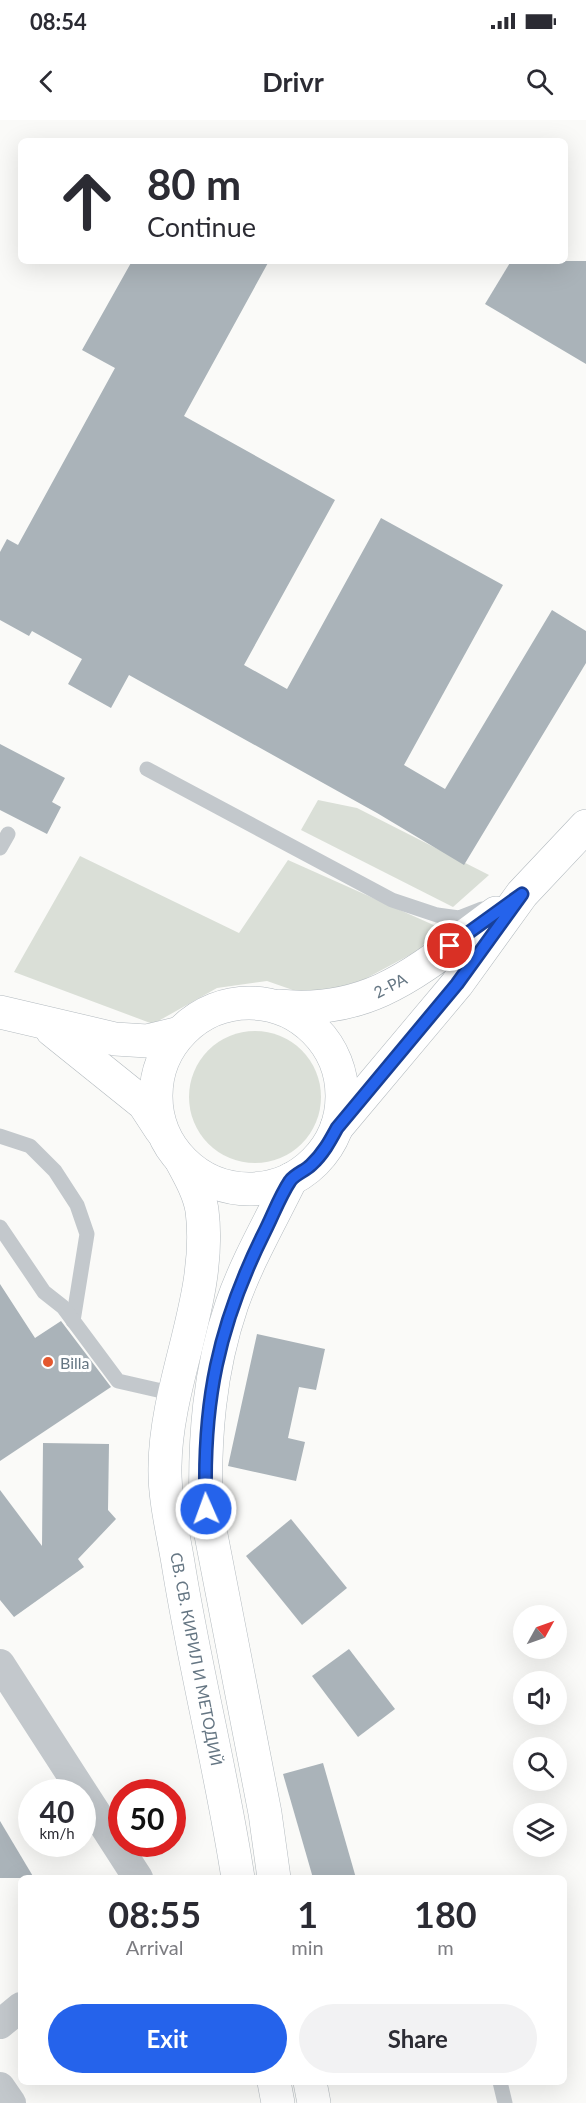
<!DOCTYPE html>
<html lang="en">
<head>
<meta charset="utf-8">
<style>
	:root { --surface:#fff; --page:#f2f2f3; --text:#2b2b33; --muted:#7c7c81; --accent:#2563eb }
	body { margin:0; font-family:Lato,sans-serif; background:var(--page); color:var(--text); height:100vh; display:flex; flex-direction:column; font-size:22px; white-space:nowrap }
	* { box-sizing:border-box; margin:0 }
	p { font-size:20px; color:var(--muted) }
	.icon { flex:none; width:33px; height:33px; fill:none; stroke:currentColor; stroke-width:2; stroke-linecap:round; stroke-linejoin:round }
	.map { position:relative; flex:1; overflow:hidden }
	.details { position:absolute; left:18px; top:1755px; width:549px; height:210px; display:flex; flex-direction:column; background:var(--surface); border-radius:9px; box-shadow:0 6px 24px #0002 }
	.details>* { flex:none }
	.top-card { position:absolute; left:18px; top:18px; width:550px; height:126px; border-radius:9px; box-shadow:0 6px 24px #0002; background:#fff; color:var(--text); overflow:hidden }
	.needle { width:39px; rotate:50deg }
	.tools { position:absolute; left:513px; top:1485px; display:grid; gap:12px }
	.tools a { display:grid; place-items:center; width:54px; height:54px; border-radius:50%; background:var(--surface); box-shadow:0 6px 24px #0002; font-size:30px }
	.speed { position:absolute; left:18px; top:1659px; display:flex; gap:12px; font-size:30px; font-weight:700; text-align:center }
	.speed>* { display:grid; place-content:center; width:78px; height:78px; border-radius:50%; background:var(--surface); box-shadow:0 6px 24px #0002; line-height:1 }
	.speed small { font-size:15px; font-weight:400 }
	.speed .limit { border:9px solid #d22; background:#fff; color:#111 }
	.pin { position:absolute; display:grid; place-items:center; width:51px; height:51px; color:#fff; margin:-26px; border:3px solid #fff; border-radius:50%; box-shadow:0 2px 6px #0007 }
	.me { position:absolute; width:66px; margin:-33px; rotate:358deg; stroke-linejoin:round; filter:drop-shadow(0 0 4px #0008) }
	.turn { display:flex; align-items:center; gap:21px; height:126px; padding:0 30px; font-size:27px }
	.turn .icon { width:78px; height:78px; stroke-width:2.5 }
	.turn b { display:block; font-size:42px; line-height:51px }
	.eta { display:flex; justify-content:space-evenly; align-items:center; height:102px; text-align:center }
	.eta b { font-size:36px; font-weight:700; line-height:42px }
	.primary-button { display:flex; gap:12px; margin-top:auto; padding:12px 30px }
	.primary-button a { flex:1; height:69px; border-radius:36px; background:var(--accent); color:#fff; font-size:24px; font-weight:700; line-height:69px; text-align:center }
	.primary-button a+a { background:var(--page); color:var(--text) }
	.status { display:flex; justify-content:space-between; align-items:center; height:42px; padding:0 30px; background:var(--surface); direction:ltr }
	.status svg { height:16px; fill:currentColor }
	header { display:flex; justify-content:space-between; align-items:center; height:78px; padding:0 30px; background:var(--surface); font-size:27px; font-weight:700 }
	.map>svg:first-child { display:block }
	.green { fill:#dadfd7 }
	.building { fill:#aab3b9 }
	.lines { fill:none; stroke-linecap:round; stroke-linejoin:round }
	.secondary-casing { stroke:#b3babf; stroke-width:34 }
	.service { stroke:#c3c8cc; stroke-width:15 }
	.minor { stroke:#c3c8cc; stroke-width:30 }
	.secondary { stroke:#fff; stroke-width:33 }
	.route-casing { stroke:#184099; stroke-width:15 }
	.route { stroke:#2563eb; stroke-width:10 }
	.poi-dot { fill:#e4572e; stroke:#fff; stroke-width:2 }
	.labels { text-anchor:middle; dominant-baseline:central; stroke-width:6; stroke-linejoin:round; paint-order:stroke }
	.street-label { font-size:16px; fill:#657683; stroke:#fff }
	.poi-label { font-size:16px; fill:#657683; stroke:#fff; text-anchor:start }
</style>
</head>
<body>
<div class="status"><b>08:54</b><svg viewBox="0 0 49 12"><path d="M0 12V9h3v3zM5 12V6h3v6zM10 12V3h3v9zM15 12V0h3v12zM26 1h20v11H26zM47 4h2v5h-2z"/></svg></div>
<header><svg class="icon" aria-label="back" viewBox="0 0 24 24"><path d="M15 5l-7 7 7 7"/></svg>Drivr<svg class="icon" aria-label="search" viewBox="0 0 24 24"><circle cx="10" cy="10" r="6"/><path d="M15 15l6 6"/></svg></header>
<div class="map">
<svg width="586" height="1983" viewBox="0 0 586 1983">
	<rect width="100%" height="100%" fill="#fafaf8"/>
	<!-- green -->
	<g class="green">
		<path d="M 318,680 L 357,688 L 489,755 L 453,787 L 301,710 Z"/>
		<path d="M 80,736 L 239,813 L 288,740 L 438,807 L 419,830 L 363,860 L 310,876 L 267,861 L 217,868 L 153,904 L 14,852 Z"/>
		<circle cx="255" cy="977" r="66"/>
	</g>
	<!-- building -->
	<g class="building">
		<path d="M 132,141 L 269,141 L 184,296 L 335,380 L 244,545 L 287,569 L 381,398 L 503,465 L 404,645 L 445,669 L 552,490 L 586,511 L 586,543 L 464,745 L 377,693 L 129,555 L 111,588 L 68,564 L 82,539 L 32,511 L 29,516 L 0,500 L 0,432 L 7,419 L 18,425 L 115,248 L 82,230 Z"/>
		<path d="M 511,141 L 586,141 L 586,244 L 485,184 Z"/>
		<path d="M 0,624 L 65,658 L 52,682 L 61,687 L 47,714 L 0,690 Z"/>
		<path d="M 0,1164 L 35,1218 L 61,1201 L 111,1267 L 0,1341 Z"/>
		<path d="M 257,1214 L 325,1229 L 316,1270 L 299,1267 L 288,1318 L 305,1322 L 296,1361 L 228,1346 Z"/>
		<path d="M 43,1323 L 109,1324 L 108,1390 L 116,1399 L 78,1439 L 84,1447 L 14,1497 L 0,1480 L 0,1370 L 42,1426 Z"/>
		<path d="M 291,1399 L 347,1468 L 302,1505 L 246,1436 Z"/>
		<path d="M 349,1529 L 395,1589 L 358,1617 L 312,1556 Z"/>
		<path d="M 323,1643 L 356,1758 L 313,1758 L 283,1654 Z"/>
		<path d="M 0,1701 L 34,1758 L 0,1758 Z"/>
	</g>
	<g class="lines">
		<!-- secondary casing -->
		<g class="secondary-casing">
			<g id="secondary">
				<circle cx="249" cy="976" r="93"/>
				<path d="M 278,886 C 374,896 423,846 496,793"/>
				<path d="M 0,892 L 115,919 L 147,921 L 180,913"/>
				<path d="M 52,910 L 144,984 L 161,1010"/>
				<path d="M 337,1007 L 457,864 L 522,774 L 586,706"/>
				<path d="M 181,1040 C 189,1055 199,1072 202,1090 C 213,1177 166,1260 165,1346 C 164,1380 174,1416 179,1449 C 196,1553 222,1654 238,1758"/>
				<path d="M 274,1758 L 265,1693 L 206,1389 C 204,1319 209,1251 232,1184 C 247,1141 271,1100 291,1059"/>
				<path d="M 274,1962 L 278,1983"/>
				<path d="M 310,1962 L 314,1983"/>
			</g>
		</g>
		<!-- service -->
		<g class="service">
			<path d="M 147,649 L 392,780 L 437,795 L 459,798 L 482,789"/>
			<path d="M 0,728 L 8,714"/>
			<path d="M 0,1016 L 30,1026 L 55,1051 L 77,1085 L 87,1114 L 73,1201"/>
			<path d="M 0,1107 L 44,1172 L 63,1187 L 118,1261 L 175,1274"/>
			<path d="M 500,1962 L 505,1983"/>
		</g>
		<!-- minor -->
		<g class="minor">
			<path d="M 0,1544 L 138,1758"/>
			<path d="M 0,1904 L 21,1887"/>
			<path d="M 0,1967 L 11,1983"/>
		</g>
		<!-- secondary -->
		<use href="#secondary" class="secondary"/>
	</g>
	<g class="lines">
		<!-- route casing -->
		<g class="route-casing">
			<path id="route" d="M 206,1389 C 202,1283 218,1205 265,1111 C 273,1095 280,1076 290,1061 C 295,1054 305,1051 311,1045 C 323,1034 330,1021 337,1008 L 457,864 L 522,774 L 450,826"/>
		</g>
		<!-- route -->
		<use href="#route" class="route"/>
	</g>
	<!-- markers -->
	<circle class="poi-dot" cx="48" cy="1242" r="6"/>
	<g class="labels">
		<!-- street labels -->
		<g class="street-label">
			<text transform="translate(390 865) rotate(-27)">2-РА</text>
			<text transform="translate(197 1539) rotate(79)">СВ. СВ. КИРИЛ И МЕТОДИЙ</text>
		</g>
		<!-- poi labels -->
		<g class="poi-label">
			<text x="60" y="1242">Billa</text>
		</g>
	</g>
</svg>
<div class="tools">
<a><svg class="needle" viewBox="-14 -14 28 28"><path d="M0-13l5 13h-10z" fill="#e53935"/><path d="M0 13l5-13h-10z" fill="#7c7c81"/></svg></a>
<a><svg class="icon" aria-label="sound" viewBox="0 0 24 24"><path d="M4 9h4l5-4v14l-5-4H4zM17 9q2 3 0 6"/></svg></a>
<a><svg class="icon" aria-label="search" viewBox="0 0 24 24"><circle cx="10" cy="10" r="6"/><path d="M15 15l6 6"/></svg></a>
<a><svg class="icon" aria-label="layers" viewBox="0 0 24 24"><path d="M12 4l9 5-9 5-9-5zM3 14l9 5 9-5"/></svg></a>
</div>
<div class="speed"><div>40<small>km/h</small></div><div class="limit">50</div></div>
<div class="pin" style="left:450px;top:826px;background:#d93025"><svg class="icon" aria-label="arrive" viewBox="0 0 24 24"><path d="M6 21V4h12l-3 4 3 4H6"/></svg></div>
<svg class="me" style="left:206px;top:1389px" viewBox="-20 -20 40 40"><circle r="17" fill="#2563eb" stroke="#fff" stroke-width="3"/><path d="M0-11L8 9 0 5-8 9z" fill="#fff"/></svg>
<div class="top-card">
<div class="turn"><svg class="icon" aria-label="ahead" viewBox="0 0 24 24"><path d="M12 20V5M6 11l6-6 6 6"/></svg><div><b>80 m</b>Continue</div></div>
</div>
<section class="details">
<div class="eta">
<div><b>08:55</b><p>Arrival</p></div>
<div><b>1</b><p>min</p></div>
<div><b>180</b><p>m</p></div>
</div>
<div class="primary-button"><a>Exit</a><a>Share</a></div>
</section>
</div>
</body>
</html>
